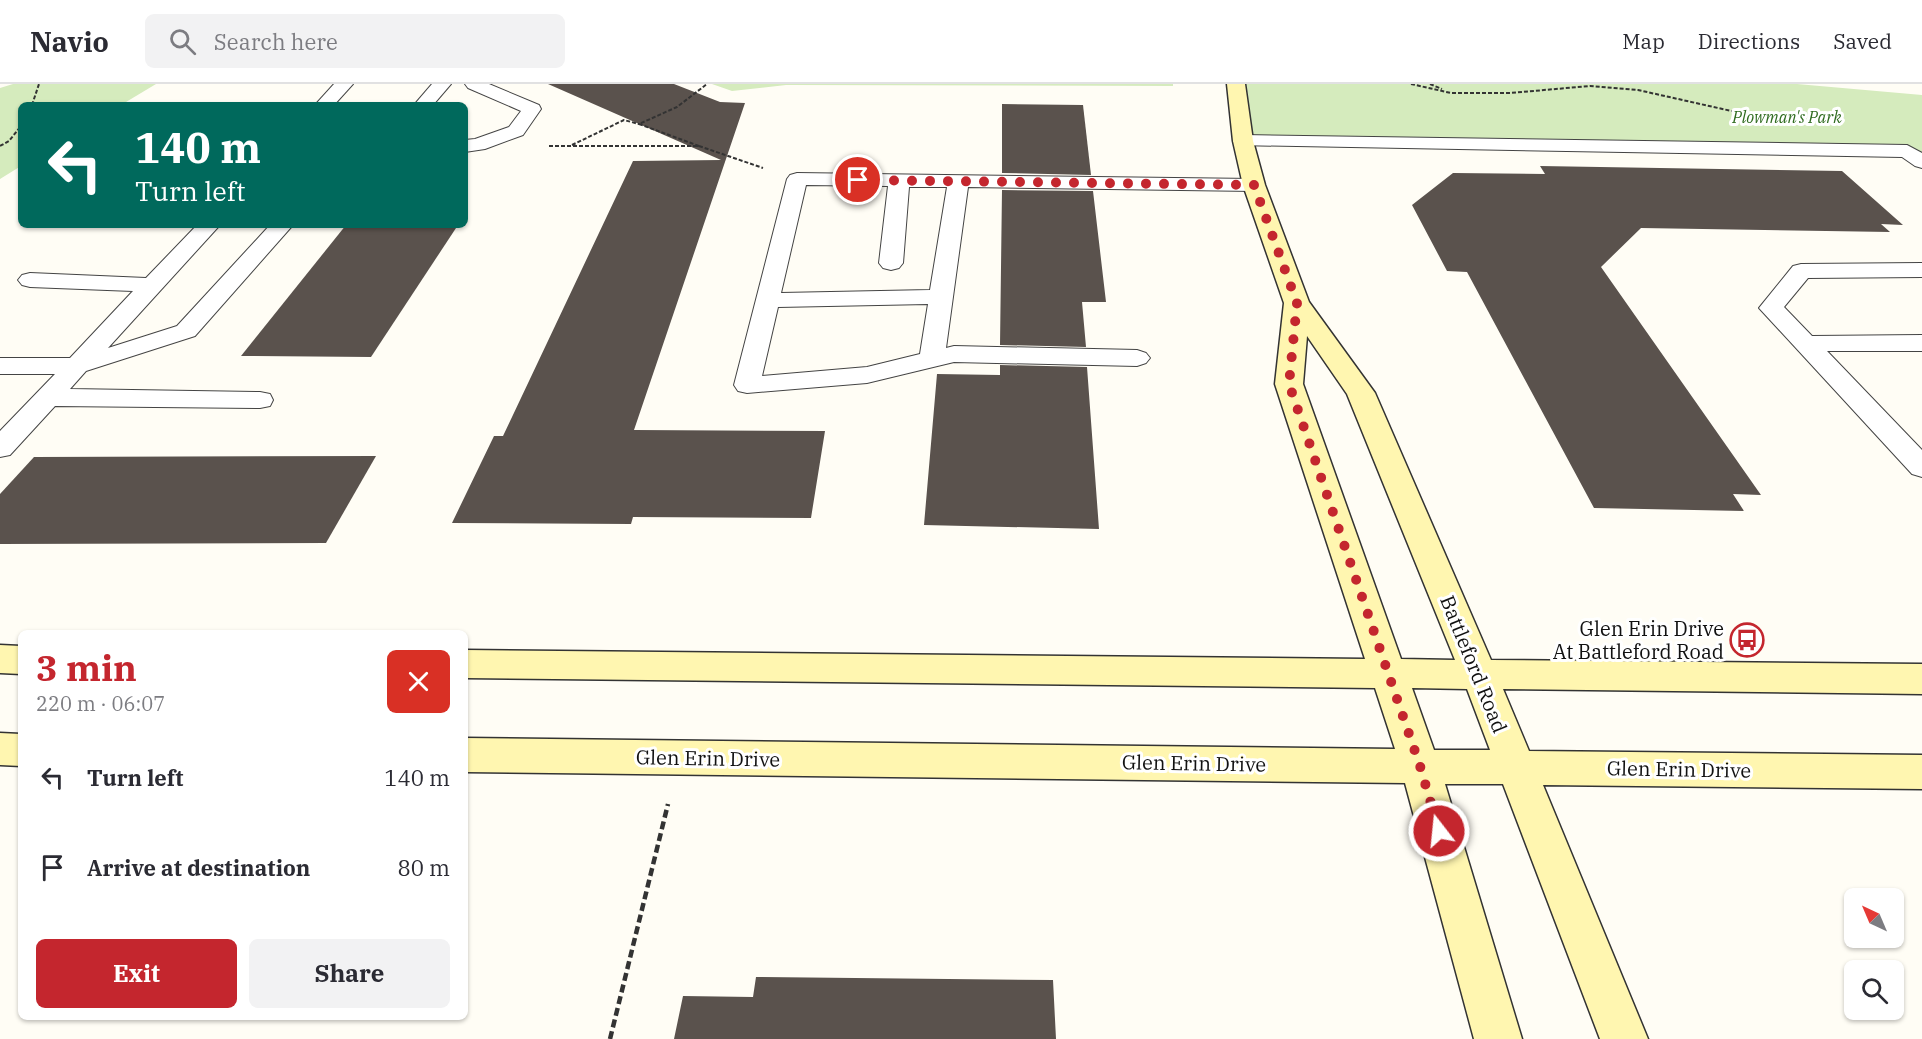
<!DOCTYPE html>
<html lang="en">
<head>
<meta charset="utf-8">
<style>
	:root { --surface:#fff; --page:#f2f2f3; --text:#2b2b33; --muted:#7c7c81; --line:#e1e1e2; --accent:#c4262e }
	body { margin:0; font-family:"IBM Plex Serif",serif; background:var(--page); color:var(--text); height:100vh; display:flex; flex-direction:column; font-size:22px; white-space:nowrap }
	* { box-sizing:border-box; margin:0 }
	p { font-size:20px; color:var(--muted) }
	.icon { flex:none; width:33px; height:33px; fill:none; stroke:currentColor; stroke-width:2; stroke-linecap:round; stroke-linejoin:round }
	.map { position:relative; flex:1; overflow:hidden }
	.panel { position:absolute; left:18px; top:546px; width:450px; height:390px; display:flex; flex-direction:column; background:var(--surface); border-radius:9px; box-shadow:0 2px 4px #0004 }
	.panel>* { flex:none }
	.guide { position:absolute; left:18px; top:18px; width:450px; height:126px; border-radius:9px; box-shadow:0 2px 4px #0004; background:#00695c; color:#fff; overflow:hidden }
	.needle { width:39px; rotate:316deg }
	.tools { position:absolute; left:1844px; top:804px; display:grid; gap:12px }
	.tools a { display:grid; place-items:center; width:60px; height:60px; border-radius:9px; background:var(--surface); box-shadow:0 2px 4px #0004; font-size:30px }
	.pin { position:absolute; display:grid; place-items:center; width:51px; height:51px; color:#fff; margin:-26px; border:3px solid #fff; border-radius:50%; box-shadow:0 2px 6px #0007 }
	.me { position:absolute; width:66px; margin:-33px; rotate:344deg; stroke-linejoin:round; filter:drop-shadow(0 0 4px #0008) }
	.turn { display:flex; align-items:center; gap:21px; height:126px; padding:0 18px; font-size:27px }
	.turn .icon { width:78px; height:78px; stroke-width:2.5 }
	.turn b { display:block; font-size:42px; line-height:51px }
	.round { display:grid; place-items:center; flex:none; width:63px; height:63px; border-radius:9px; background:var(--page) }
	.overview { display:flex; align-items:center; justify-content:space-between; height:102px; padding:0 18px }
	h1 { font-size:36px; font-weight:700; line-height:45px; color:var(--accent) }
	.primary-button { display:flex; gap:12px; margin-top:auto; padding:12px 18px }
	.primary-button a { flex:1; height:69px; border-radius:9px; background:var(--accent); color:#fff; font-size:24px; font-weight:700; line-height:69px; text-align:center }
	.primary-button a+a { background:var(--page); color:var(--text) }
	ul { padding:0; list-style:none }
	li { display:flex; align-items:center; gap:18px; height:90px; padding:0 18px }
	li div { flex:1 }
	li b { display:block; font-size:22px }
	li em { font-style:normal }
	header { display:flex; align-items:center; gap:36px; box-sizing:border-box; height:84px; padding:0 30px; background:var(--surface); border-bottom:2px solid var(--line) }
	header strong { font-size:28px }
	nav { display:flex; gap:33px; margin-inline-start:auto; font-size:21px }
	.search { width:420px; height:54px; background:var(--page); display:flex; align-items:center; gap:15px; box-sizing:border-box; padding:0 21px; border-radius:9px; color:var(--muted); font-size:22px }
	.map>svg:first-child { display:block }
	.green { fill:#d5ebbd }
	.building { fill:#5a524d }
	.lines { fill:none; stroke-linecap:round; stroke-linejoin:round }
	.lane-casing { stroke:#444; stroke-width:2 }
	.secondary-casing { stroke:#333; stroke-width:3 }
	.path-far1 { stroke:#333; stroke-width:2; stroke-dasharray:4 2; stroke-linecap:butt }
	.path { stroke:#333; stroke-width:4.5; stroke-dasharray:8 4; stroke-linecap:butt }
	.lane { fill:#fff; fill-rule:evenodd }
	.secondary { fill:#fff6b0; fill-rule:evenodd }
	.route { stroke:#c4262e; stroke-width:10; stroke-dasharray:0 18 }
	.labels { text-anchor:middle; dominant-baseline:central; stroke-width:6; stroke-linejoin:round; paint-order:stroke }
	.far-park-label { font-size:16px; font-style:italic; fill:#2f6b1f; stroke:#fff }
	.poi-label { font-size:20px; fill:#111; stroke:#fff; text-anchor:end }
	.street-label { font-size:20px; fill:#111; stroke:#fff }
</style>
</head>
<body>
<header>
<strong>Navio</strong>
<div class="search"><svg class="icon" aria-label="search" viewBox="0 0 24 24"><circle cx="10" cy="10" r="6"/><path d="M15 15l6 6"/></svg>Search here</div>
<nav><a>Map</a><a>Directions</a><a>Saved</a></nav>
</header>
<div class="map">
<svg width="1922" height="955" viewBox="0 0 1922 955">
	<rect width="100%" height="100%" fill="#fffdf5"/>
	<!-- green -->
	<g class="green">
		<path d="M 13,0 L 156,0 L 121,21 L 21,21 L 21,82 L 0,95 L 0,4 Z"/>
		<path d="M 712,0 L 1173,0 L 1173,2 L 786,1 L 732,7 Z"/>
		<path d="M 1232,0 L 1797,0 L 1922,11 L 1922,76 L 1907,67 L 1243,57 Z"/>
	</g>
	<!-- building -->
	<g class="building">
		<path d="M 548,0 L 674,0 L 720,18 L 745,19 L 634,346 L 825,347 L 811,434 L 633,433 L 631,440 L 452,439 L 494,352 L 503,352 L 633,77 L 721,76 Z"/>
		<path d="M 1002,20 L 1083,21 L 1091,91 L 1002,89 Z"/>
		<path d="M 1540,82 L 1842,87 L 1903,141 L 1881,140 L 1890,148 L 1641,144 L 1601,183 L 1761,411 L 1733,410 L 1744,427 L 1594,424 L 1467,188 L 1447,187 L 1412,121 L 1453,89 L 1545,90 Z"/>
		<path d="M 1002,106 L 1093,107 L 1106,218 L 1082,218 L 1086,263 L 1000,261 Z"/>
		<path d="M 346,141 L 458,141 L 371,273 L 241,272 Z"/>
		<path d="M 1000,281 L 1087,283 L 1099,445 L 924,441 L 937,290 L 1000,291 Z"/>
		<path d="M 376,372 L 326,459 L 0,460 L 0,410 L 34,373 Z"/>
		<path d="M 756,893 L 1053,896 L 1056,955 L 674,955 L 683,912 L 753,913 Z"/>
	</g>
	<g class="lines">
		<!-- lane casing -->
		<g class="lane-casing">
			<g id="lane">
				<path d="M 334,0 L 353,0 L 334,21 L 315,21 Z"/>
				<path d="M 432,0 L 451,0 L 433,21 L 414,21 Z"/>
				<path d="M 465,0 L 489,0 L 539,21 L 541,25 L 523,51 L 485,65 L 465,68 L 465,56 L 475,55 L 509,43 L 521,27 L 468,4 Z"/>
				<path d="M 1243,51 L 1907,61 L 1922,69 L 1922,84 L 1915,82 L 1902,73 L 1236,61 L 1233,57 L 1236,53 Z"/>
				<path d="M 797,89 L 1254,95 L 1261,97 L 1264,101 L 1261,105 L 1254,107 L 968,103 L 946,264 L 954,262 L 1137,266 L 1146,269 L 1150,274 L 1146,279 L 1137,282 L 954,278 L 867,299 L 747,309 L 738,307 L 734,301 L 787,95 L 790,91 ZM 806,101 L 888,102 L 879,179 L 883,184 L 891,186 L 899,184 L 903,179 L 909,103 L 947,103 L 930,206 L 781,209 ZM 928,220 L 920,270 L 867,283 L 762,292 L 778,223 Z"/>
				<path d="M 197,141 L 220,141 L 108,264 L 177,242 L 270,141 L 293,141 L 195,252 L 86,287 L 70,305 L 260,308 L 270,310 L 273,316 L 270,322 L 260,324 L 55,322 L 10,371 L 0,373 L 0,347 L 55,290 L 0,290 L 0,274 L 70,274 L 133,207 L 30,203 L 22,201 L 18,196 L 22,191 L 30,189 L 146,194 Z"/>
				<path d="M 1922,179 L 1922,193 L 1808,194 L 1784,223 L 1812,252 L 1922,251 L 1922,267 L 1827,267 L 1922,366 L 1922,393 L 1912,390 L 1759,224 L 1793,182 L 1801,180 Z"/>
			</g>
		</g>
		<!-- secondary casing -->
		<g class="secondary-casing">
			<g id="secondary">
				<path d="M 1227,0 L 1245,0 L 1253,57 L 1265,101 L 1309,218 L 1375,309 L 1491,576 L 1922,580 L 1922,610 L 1503,605 L 1529,667 L 1922,671 L 1922,705 L 1543,701 L 1648,955 L 1600,955 L 1503,700 L 1445,700 L 1522,955 L 1474,955 L 1405,699 L 465,688 L 465,654 L 1395,665 L 1375,604 L 465,594 L 465,566 L 1365,575 L 1275,300 L 1284,219 L 1243,101 L 1233,57 ZM 1307,252 L 1347,310 L 1455,576 L 1401,575 L 1303,300 ZM 1412,604 L 1467,605 L 1490,666 L 1434,666 Z"/>
				<path d="M 0,561 L 21,562 L 21,590 L 0,589 Z"/>
				<path d="M 0,649 L 21,650 L 21,682 L 0,681 Z"/>
			</g>
		</g>
		<!-- path-far1 -->
		<g class="path-far1">
			<path d="M 1411,0 L 1451,9 L 1510,9 L 1590,2 L 1638,6 L 1736,28"/>
			<path d="M 1430,0 L 1442,5"/>
			<path d="M 32,21 L 39,0"/>
			<path d="M 572,61 L 624,36 L 639,40"/>
			<path d="M 0,62 L 9,57 L 21,42"/>
			<path d="M 549,62 L 699,62 L 639,40 L 677,23 L 707,0"/>
			<path d="M 699,62 L 763,84"/>
		</g>
		<!-- path -->
		<path class="path" d="M 610,955 L 668,720"/>
		<!-- lane -->
		<use href="#lane" class="lane"/>
		<!-- secondary -->
		<use href="#secondary" class="secondary"/>
	</g>
	<g class="lines">
		<!-- route -->
		<path class="route" d="M 858,96 L 1254,101 L 1297,219 L 1289,300 L 1420,682 L 1439,747"/>
	</g>
	<!-- icons -->
	<defs>
		<g id="bus-ring" transform="scale(1.725)"><circle r="9.5" fill="#fff" stroke="#c4262e" stroke-width="1.5"/><path d="M-5-6H5V4H4V6H2V4H-2V6H-4V4H-5ZM-3.5-4V0h7V-4ZM-3.5 1.2v1.5H-2V1.2ZM2 1.2v1.5H3.5V1.2Z" fill="#c4262e"/></g>
	</defs>
	<g fill-rule="evenodd">
		<use href="#bus-ring" x="1747" y="556"/>
	</g>
	<g class="labels">
		<!-- far-park labels -->
		<g class="far-park-label">
			<text x="1787" y="33">Plowman's Park</text>
		</g>
		<!-- poi labels -->
		<g class="poi-label">
			<text x="1724" y="544">Glen Erin Drive<tspan x="1724" dy="23">At Battleford Road</tspan></text>
		</g>
		<!-- street labels -->
		<g class="street-label">
			<text transform="translate(1474 580) rotate(68)">Battleford Road</text>
			<text transform="translate(708 674) rotate(1)">Glen Erin Drive</text>
			<text transform="translate(1194 679) rotate(1)">Glen Erin Drive</text>
			<text transform="translate(1679 685) rotate(1)">Glen Erin Drive</text>
		</g>
	</g>
</svg>
<div class="tools">
<a><svg class="needle" viewBox="-14 -14 28 28"><path d="M0-13l5 13h-10z" fill="#e53935"/><path d="M0 13l5-13h-10z" fill="#7c7c81"/></svg></a>
<a><svg class="icon" aria-label="search" viewBox="0 0 24 24"><circle cx="10" cy="10" r="6"/><path d="M15 15l6 6"/></svg></a>
</div>
<div class="pin" style="left:858px;top:96px;background:#d93025"><svg class="icon" aria-label="arrive" viewBox="0 0 24 24"><path d="M6 21V4h12l-3 4 3 4H6"/></svg></div>
<svg class="me" style="left:1439px;top:747px" viewBox="-20 -20 40 40"><circle r="17" fill="#c4262e" stroke="#fff" stroke-width="3"/><path d="M0-11L8 9 0 5-8 9z" fill="#fff"/></svg>
<div class="guide">
<div class="turn"><svg class="icon" aria-label="left" viewBox="0 0 24 24"><path d="M17 20v-9H6M10 6l-5 5 5 5"/></svg><div><b>140 m</b>Turn left</div></div>
</div>
<section class="panel">
<div class="overview"><div><h1>3 min</h1><p>220 m · 06:07</p></div><a class="round" style="background:#d93025;color:#fff"><svg class="icon" aria-label="close" viewBox="0 0 24 24"><path d="M6 6l12 12M18 6L6 18"/></svg></a></div>
<ul>
<li><svg class="icon" aria-label="left" viewBox="0 0 24 24"><path d="M17 20v-9H6M10 6l-5 5 5 5"/></svg><div><b>Turn left</b></div><em>140 m</em></li>
<li><svg class="icon" aria-label="arrive" viewBox="0 0 24 24"><path d="M6 21V4h12l-3 4 3 4H6"/></svg><div><b>Arrive at destination</b></div><em>80 m</em></li>
</ul>
<div class="primary-button"><a>Exit</a><a>Share</a></div>
</section>
</div>
</body>
</html>
